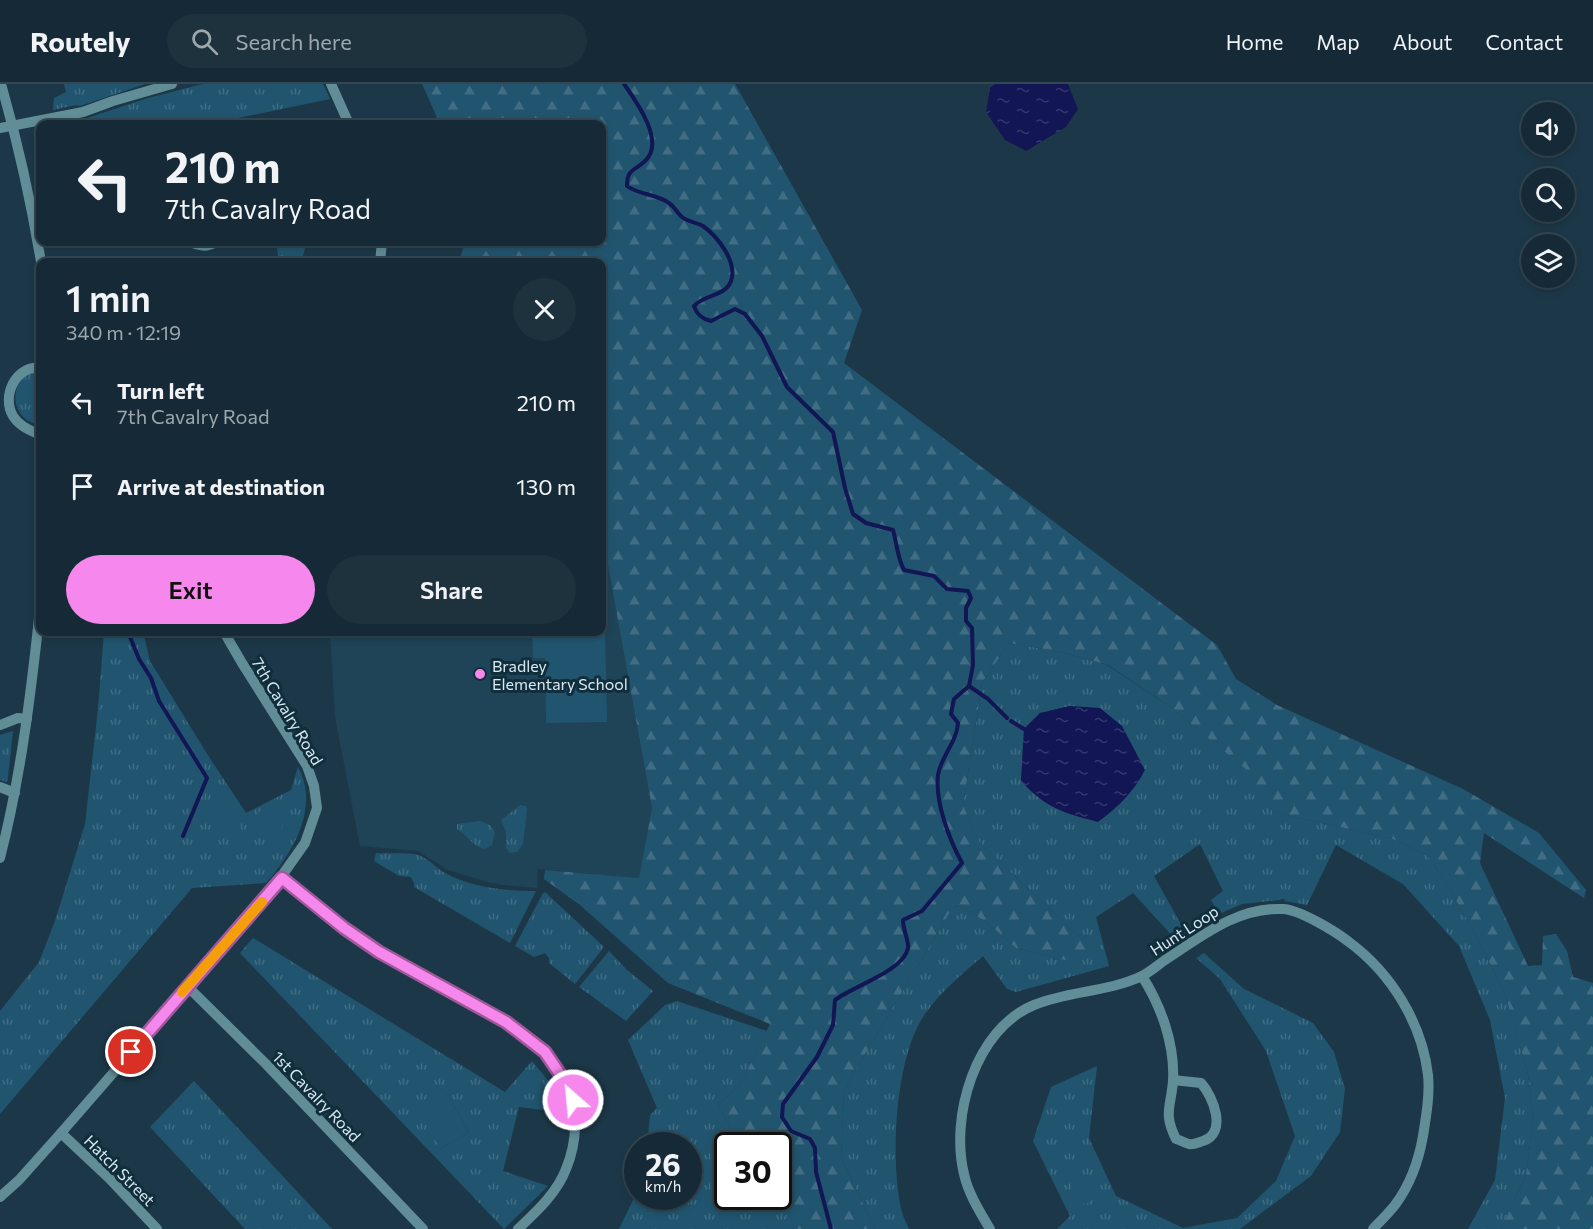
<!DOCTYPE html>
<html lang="en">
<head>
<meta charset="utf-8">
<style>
	:root { --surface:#152a36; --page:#1e323e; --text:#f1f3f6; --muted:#9da7ad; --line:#344651; --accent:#f688ed }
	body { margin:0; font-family:Commissioner,sans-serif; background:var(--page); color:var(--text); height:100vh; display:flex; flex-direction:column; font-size:22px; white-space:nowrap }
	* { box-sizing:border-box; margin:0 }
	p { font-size:20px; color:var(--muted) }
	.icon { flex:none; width:33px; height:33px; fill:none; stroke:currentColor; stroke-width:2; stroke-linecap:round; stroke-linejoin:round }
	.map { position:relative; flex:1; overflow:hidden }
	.panel { position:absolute; left:36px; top:174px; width:570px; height:378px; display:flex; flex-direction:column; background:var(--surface); border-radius:12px; box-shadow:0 3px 9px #0003,0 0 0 2px var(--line) }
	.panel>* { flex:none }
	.guide { position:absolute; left:36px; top:36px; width:570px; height:126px; border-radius:12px; box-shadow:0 3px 9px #0003,0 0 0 2px var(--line); background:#152a36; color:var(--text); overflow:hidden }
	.controls { position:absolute; left:1521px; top:18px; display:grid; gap:12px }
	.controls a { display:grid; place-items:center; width:54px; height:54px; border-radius:50%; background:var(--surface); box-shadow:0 3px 9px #0003,0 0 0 2px var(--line); font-size:30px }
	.speed { position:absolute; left:624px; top:1048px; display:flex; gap:12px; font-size:30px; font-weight:700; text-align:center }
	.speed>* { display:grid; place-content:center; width:78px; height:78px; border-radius:50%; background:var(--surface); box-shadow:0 3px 9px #0003,0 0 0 2px var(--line); line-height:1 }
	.speed small { font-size:15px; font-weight:400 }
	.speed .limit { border:3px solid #111; border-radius:9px; background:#fff; color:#111 }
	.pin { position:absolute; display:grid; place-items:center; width:51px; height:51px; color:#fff; margin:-26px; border:3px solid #fff; border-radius:50%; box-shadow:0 2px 6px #0007 }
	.me { position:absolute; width:66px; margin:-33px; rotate:333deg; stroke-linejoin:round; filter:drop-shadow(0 0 4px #0008) }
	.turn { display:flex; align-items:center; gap:21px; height:126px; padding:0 30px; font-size:27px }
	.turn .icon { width:78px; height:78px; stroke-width:2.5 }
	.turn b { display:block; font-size:42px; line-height:51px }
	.round { display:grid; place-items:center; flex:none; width:63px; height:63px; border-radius:32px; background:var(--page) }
	.head { display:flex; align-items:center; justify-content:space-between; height:102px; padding:0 30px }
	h1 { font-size:36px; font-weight:600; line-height:45px }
	.cta { display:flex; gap:12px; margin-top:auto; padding:12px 30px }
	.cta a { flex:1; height:69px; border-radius:36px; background:var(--accent); color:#111; font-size:24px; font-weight:600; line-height:69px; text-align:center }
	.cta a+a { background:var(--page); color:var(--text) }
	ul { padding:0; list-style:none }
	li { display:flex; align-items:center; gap:18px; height:84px; padding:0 30px }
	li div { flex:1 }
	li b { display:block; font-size:22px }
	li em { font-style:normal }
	header { display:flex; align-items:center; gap:36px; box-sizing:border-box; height:84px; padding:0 30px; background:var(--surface); border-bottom:2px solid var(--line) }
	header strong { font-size:28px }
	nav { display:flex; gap:33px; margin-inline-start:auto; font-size:21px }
	.search { width:420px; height:54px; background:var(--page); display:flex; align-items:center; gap:15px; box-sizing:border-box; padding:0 21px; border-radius:33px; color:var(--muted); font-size:22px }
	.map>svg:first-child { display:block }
	.built { fill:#1f4357 }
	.grass { fill:url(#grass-tufts); fill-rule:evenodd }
	.forest { fill:url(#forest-firs) }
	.park { fill:#21556f }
	.water { fill:url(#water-ripples) }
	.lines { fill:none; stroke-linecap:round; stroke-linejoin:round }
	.stream { stroke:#121654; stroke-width:4 }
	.minor { stroke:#618d97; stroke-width:10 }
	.route-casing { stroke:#a0589a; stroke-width:15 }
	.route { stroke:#f688ed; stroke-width:10 }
	.slow { stroke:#f59e0b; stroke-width:10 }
	.poi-dot { fill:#f688ed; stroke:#112e3d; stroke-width:2 }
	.labels { text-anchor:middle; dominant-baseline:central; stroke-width:6; stroke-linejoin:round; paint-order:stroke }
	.poi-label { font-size:16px; fill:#d9e9f3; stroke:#112e3d; text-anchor:start }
	.street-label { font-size:16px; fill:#d9e9f3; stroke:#112e3d }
</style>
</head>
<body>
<header>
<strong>Routely</strong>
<div class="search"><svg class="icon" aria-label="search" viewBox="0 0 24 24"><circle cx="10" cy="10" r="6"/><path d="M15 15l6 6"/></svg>Search here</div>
<nav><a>Home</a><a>Map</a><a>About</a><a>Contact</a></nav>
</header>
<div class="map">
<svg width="1593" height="1145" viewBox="0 0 1593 1145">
	<defs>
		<pattern id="grass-tufts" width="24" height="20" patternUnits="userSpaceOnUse" patternTransform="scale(1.5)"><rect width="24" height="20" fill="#21556f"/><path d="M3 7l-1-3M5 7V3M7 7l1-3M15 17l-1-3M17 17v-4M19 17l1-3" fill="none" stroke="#416d84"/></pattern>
		<pattern id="forest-firs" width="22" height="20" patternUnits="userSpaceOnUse" patternTransform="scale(1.5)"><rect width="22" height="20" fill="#21556f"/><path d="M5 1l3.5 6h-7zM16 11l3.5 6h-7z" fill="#416d84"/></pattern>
		<pattern id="water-ripples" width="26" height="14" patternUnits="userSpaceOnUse" patternTransform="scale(1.5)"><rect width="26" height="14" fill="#121654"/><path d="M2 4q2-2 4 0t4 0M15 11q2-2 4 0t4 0" fill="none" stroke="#34386d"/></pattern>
	</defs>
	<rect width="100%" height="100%" fill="#1c3848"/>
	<!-- built -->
	<path class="built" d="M 602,448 L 652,724 L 639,794 L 538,785 L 537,804 L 503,801 L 487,798 L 448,786 L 418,767 L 360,762 L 335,633 L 330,548 L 602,548 Z"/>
	<!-- grass -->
	<g class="grass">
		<path d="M 64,0 L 145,0 L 80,22 L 76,21 L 53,26 L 54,14 L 66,8 Z"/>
		<path d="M 203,0 L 323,0 L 330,15 L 209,40 L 79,40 L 78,37 L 148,14 Z"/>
		<path d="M 276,158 L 307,158 L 301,178 L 279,178 Z"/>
		<path d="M 39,288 L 40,339 L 39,340 C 8,337 7,290 39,288 Z"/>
		<path d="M 104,548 L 143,548 L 150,577 L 209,673 L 246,729 L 291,706 L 298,683 C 320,723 293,769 266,799 L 192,804 L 0,1030 L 0,927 L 39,878 L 55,837 L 85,740 L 98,625 Z"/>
		<path d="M 1009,559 L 1057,567 L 1107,581 L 1172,624 L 1249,687 L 1273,728 L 1393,755 L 1429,773 L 1451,807 L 1484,867 L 1506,913 L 1528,990 L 1533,1035 L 1526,1091 L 1501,1145 L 1468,1145 L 1495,1096 L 1505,1014 L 1490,936 L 1459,862 L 1403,800 L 1336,761 L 1307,821 L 1285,817 L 1284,815 L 1281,815 L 1280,816 L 1242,820 L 1219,830 L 1211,816 L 1223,807 L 1200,760 L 1154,792 L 1187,851 L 1177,857 L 1133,809 L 1096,833 L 1109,882 L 1016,908 L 1007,905 L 983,872 C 962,890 941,907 925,930 C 895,972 890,1075 901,1124 C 902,1131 906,1138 909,1145 L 875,1145 L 841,1073 L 844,1008 L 865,970 L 953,823 L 961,822 L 989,840 L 1016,864 L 1069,877 L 1084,857 L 979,758 L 963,721 L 982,599 ZM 1070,622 L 1021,697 L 1024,645 L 1040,629 Z"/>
		<path d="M 13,647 L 8,692 L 7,698 L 0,696 L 0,651 Z"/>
		<path d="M 520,721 L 526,722 L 527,725 L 523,760 L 517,768 L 510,769 L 506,764 L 506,748 L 501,736 Z"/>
		<path d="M 480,737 L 490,741 L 495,748 L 492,761 L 485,765 C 472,763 469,751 457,746 L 457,740 Z"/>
		<path d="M 376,769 C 387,770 408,768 418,771 C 428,774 436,784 445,789 C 473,804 506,807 536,807 L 510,859 L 414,803 L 414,799 L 411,793 L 399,792 L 374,777 Z"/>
		<path d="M 545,808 L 604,863 L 575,900 L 549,879 L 549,874 L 545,869 L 534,873 L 515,862 L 543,809 Z"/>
		<path d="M 253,854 L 505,1008 L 532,977 L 550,999 L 560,1028 L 519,1023 L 503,1087 L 548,1102 L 504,1145 L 240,869 ZM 447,1010 L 469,1048 L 440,1065 Z"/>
		<path d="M 609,867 L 627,886 L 653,907 L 626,937 L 579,903 Z"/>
		<path d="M 1204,869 L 1244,905 L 1313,939 L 1334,968 L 1345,1005 L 1340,1048 L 1311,1092 L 1240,1145 L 1057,1145 L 1070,1132 L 1033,1057 L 1051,1003 L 1097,982 L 1089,1054 L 1116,1112 L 1183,1144 L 1237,1134 L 1276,1097 L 1295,1052 L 1266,967 L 1220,895 L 1196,874 Z"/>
		<path d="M 677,917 L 767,947 L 740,1002 L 718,1020 L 740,1062 L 728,1062 L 728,1113 L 778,1113 L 779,1110 L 787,1120 L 794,1145 L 619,1145 L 637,1108 L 638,1113 L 688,1113 L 688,1062 L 647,1062 L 650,1031 L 657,1024 L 628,956 L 665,921 Z"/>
		<path d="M 194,997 L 332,1145 L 245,1145 L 150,1043 Z"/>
	</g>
	<!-- forest -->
	<path class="forest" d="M 422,0 L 735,0 L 862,226 L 844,279 L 1217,561 L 1236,595 L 1277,621 L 1463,705 L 1539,749 L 1586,806 L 1584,814 L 1484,749 L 1480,779 L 1528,882 L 1542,881 L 1543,852 L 1556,850 L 1567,867 L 1573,893 L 1593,899 L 1593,1145 L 1501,1145 L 1526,1091 L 1533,1035 L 1528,990 L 1506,913 L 1484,867 L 1451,807 L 1429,773 L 1393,755 L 1273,728 L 1248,687 L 1172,624 L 1108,581 L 1057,567 L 1009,559 L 982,599 L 963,721 L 979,758 L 1084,857 L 1089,866 L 1084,876 L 1069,877 L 1016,864 L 989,840 L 961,822 L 953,823 L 865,970 L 844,1008 L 841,1073 L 875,1145 L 794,1145 L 787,1121 L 779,1110 L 778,1062 L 740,1062 L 718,1020 L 740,1002 L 770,940 L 668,899 L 580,821 L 544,795 L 545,786 L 639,794 L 652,724 L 602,448 L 602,178 L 459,178 L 465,158 L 602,158 L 602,40 L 440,40 Z"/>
	<!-- park -->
	<g class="park">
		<path d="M 602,498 L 604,498 L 607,638 L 546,639 L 545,574 L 533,574 L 532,548 L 602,548 Z"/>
		<path d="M 238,721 L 241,745 L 234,749 L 219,752 L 215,728 L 220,724 Z"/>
		<path d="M 278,723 L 284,730 L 281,748 L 263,747 L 255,752 L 249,749 L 247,741 C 258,728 261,724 278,723 Z"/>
		<path d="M 447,1010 L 469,1048 L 440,1065 L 418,1026 Z"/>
		<circle cx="1083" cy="1108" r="12"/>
	</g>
	<!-- water -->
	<g class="water">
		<path d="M 995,0 L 1068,0 L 1078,25 L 1066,43 L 1026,67 L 1005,56 L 986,28 L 990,4 Z"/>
		<path d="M 1070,622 L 1100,624 L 1122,642 L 1145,686 C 1133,709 1118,723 1098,738 C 1063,729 1046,724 1021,697 L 1024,645 L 1040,629 Z"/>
	</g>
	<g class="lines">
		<!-- stream -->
		<g class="stream">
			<path d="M 624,0 C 636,17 666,58 645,77 C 635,87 627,84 627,102 C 639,111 657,110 669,119 C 674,122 677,129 682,133 C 688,138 696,138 703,142 C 717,152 738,178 731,197 C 725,213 704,210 694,222 C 697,231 702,235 711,237 L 735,225 L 745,230 L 762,252 L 787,303 L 833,348 L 845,404 L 853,430 L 866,439 L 893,446 C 897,460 897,473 904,486 L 934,492 L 947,505 L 968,507 L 971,514 L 966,524 L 966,537 L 972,544 L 973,581 L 969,602 L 954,615 L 951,630 L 958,639 C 957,658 941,672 938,691 C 935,718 949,755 962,779 L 922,827 L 903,836 C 903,846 909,857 908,864 C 904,887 853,902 835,916 L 833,941 L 817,973 L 783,1020 L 782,1033 L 791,1047 L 810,1055 L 815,1064 L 816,1088 L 831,1145"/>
			<path d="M 128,548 L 139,575 L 151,594 L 159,617 L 207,694 L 183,752"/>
			<path d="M 969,602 L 988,615 L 1007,634"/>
			<path d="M 1011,637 L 1024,645"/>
		</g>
		<!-- minor -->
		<g class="minor">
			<path d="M 1,0 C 18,59 31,118 41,178"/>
			<path d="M 331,0 L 349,40"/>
			<path d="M 0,44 L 83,28 L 113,17 L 172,0"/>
			<path d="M 191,158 C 200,163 208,163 216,158"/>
			<path d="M 380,178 L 382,158"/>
			<path d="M 40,284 C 16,281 1,312 13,332 C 19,342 30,346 40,351"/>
			<path d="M 0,641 L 18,634 L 27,635"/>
			<path d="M 0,703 L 15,709"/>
			<path d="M 0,774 C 21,692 31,609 40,525"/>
			<path d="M 282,794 C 314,820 345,847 380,868 C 434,900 497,924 543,967 C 549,972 552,980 557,986 C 578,1016 580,1051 566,1085 C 557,1109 536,1128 518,1145"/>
			<path d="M 1142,892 C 1161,922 1175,960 1173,997 C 1171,1023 1163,1029 1176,1055 C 1180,1056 1185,1059 1189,1060 C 1194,1061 1199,1058 1203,1057 C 1228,1049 1213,1012 1201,999 L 1173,996"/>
			<path d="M 187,902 L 266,980 L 423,1145"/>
			<path d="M 61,1049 L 109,1094 L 157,1145"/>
			<path d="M 0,1113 L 19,1096 L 61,1049 L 271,807 L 305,759 L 317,724 L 314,702 L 307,682 L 242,579 L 224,548"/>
			<path d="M 990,1145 C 980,1128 968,1109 964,1090 C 950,1033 975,945 1034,921 C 1068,907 1108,908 1142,892 C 1150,888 1158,881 1165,876 C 1202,852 1237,823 1283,825 C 1300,826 1335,847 1349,858 C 1391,889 1422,939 1428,991 C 1430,1011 1426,1033 1423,1052 C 1419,1075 1410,1101 1395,1121 C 1389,1129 1380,1137 1373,1145"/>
		</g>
	</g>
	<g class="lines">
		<!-- route casing -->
		<g class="route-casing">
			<path id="route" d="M 131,968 L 282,794 L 344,844 L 379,868 L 506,938 L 545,968 L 564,996 L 573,1016"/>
		</g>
		<!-- route -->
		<use href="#route" class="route"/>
		<!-- slow -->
		<path class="slow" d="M 182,908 L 262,818"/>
	</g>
	<!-- markers -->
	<circle class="poi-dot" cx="480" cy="590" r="6"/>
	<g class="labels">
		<!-- poi labels -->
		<g class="poi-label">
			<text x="492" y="581">Bradley<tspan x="492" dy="18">Elementary School</tspan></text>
		</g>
		<!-- street labels -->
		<g class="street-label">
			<text transform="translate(288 627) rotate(59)">7th Cavalry Road</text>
			<text transform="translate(1184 846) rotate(-33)">Hunt Loop</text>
			<text transform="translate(317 1012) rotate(46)">1st Cavalry Road</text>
			<text transform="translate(120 1086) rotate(45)">Hatch Street</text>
		</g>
	</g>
</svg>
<div class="controls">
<a><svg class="icon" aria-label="sound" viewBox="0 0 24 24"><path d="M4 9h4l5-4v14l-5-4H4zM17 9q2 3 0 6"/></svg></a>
<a><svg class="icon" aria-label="search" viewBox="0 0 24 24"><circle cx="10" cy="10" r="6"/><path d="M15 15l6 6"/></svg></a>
<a><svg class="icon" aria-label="layers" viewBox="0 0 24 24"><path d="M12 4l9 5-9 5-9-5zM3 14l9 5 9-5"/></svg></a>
</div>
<div class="speed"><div>26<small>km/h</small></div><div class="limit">30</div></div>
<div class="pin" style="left:131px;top:968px;background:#d93025"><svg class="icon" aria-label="arrive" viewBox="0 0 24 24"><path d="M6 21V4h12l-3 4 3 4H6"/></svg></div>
<svg class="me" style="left:573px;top:1016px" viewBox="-20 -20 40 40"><circle r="17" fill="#f688ed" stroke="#fff" stroke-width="3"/><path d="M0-11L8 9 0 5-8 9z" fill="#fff"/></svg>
<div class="guide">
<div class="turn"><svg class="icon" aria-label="left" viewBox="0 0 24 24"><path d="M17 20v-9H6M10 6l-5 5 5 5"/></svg><div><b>210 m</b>7th Cavalry Road</div></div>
</div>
<section class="panel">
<div class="head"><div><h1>1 min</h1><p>340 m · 12:19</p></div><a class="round"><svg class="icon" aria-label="close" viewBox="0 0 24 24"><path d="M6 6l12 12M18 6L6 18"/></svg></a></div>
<ul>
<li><svg class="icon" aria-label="left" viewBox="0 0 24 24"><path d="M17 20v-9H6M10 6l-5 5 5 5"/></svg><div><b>Turn left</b><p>7th Cavalry Road</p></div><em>210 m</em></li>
<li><svg class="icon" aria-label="arrive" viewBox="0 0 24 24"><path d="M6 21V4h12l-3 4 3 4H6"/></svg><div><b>Arrive at destination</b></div><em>130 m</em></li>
</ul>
<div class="cta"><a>Exit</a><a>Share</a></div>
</section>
</div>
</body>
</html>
